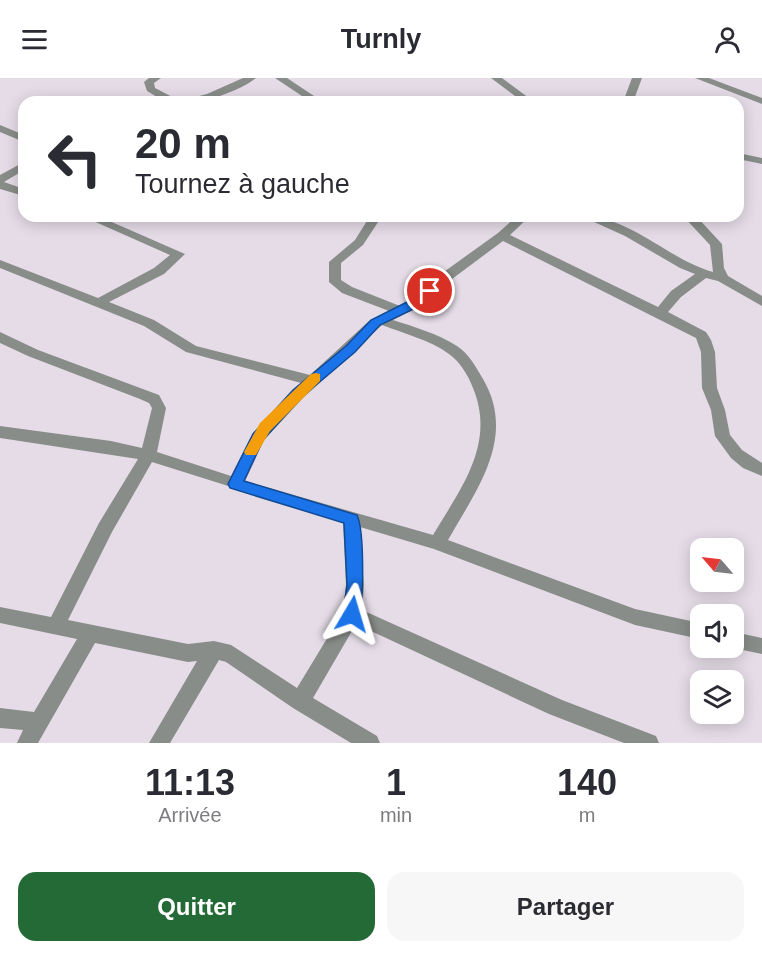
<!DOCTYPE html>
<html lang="fr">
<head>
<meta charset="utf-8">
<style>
	:root { --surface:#fff; --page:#f7f7f7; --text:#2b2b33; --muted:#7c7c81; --accent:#246a36 }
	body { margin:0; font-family:Arial,sans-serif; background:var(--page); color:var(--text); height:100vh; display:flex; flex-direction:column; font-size:22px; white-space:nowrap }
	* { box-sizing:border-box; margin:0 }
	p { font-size:20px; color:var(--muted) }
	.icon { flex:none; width:33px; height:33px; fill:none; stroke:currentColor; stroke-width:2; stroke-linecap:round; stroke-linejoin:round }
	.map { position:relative; height:665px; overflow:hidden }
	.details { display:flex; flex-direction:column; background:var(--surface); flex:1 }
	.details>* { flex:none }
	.top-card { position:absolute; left:18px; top:18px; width:726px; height:126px; border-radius:18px; box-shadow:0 3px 15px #0003; background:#fff; color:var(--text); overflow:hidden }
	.needle { width:39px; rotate:298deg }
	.buttons { position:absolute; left:690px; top:460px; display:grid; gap:12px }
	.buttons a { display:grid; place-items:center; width:54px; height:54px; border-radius:12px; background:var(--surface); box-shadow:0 3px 15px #0003; font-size:30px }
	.pin { position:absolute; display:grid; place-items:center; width:51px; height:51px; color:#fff; margin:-26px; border:3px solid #fff; border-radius:50%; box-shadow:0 2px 6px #0007 }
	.me { position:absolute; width:66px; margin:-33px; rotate:7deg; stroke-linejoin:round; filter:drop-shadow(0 0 4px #0008) }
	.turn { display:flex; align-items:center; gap:21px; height:126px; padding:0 18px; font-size:27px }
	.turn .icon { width:78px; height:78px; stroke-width:2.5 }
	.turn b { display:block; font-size:42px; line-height:51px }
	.eta { display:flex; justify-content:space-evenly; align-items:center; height:102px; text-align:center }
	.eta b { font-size:36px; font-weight:600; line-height:42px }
	.button { display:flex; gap:12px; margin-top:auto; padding:12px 18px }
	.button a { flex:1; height:69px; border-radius:18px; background:var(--accent); color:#fff; font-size:24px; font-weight:600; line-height:69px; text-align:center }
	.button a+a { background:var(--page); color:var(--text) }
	header { display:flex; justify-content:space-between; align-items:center; height:78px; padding:0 18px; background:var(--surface); font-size:27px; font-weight:600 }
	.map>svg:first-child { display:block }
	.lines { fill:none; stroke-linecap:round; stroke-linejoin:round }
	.minor { fill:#898d89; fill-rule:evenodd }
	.route { fill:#1a73e8; stroke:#114b97; stroke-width:1.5 }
	.slow { fill:#f59e0b }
</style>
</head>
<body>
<header><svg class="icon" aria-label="menu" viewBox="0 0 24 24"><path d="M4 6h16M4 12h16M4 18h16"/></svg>Turnly<svg class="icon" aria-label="person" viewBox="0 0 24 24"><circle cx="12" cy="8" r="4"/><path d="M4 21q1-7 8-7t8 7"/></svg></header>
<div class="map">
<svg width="762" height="665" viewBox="0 0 762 665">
	<rect width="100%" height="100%" fill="#e5dce7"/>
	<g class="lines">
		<!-- minor -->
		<g class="minor">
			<path d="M 149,0 L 161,0 L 154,5 L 155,10 L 180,23 L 207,16 L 243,0 L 256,0 C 238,15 190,30 167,24 C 160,22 153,16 147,13 L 144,4 Z"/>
			<path d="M 275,0 L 287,0 L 323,24 L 311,24 Z"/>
			<path d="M 491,0 L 502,0 L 533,23 L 523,24 Z"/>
			<path d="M 632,0 L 642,0 L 633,24 L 623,24 Z"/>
			<path d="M 695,0 L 709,0 L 762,20 L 762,26 Z"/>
			<path d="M 0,47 L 24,57 L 24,64 L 0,54 Z"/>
			<path d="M 738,75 L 762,80 L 762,86 L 738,81 Z"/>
			<path d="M 24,84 L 24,92 L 4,104 L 24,111 L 24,118 L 0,111 L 0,97 Z"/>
			<path d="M 82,138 L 98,138 L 185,176 L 164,196 L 109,224 L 154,242 L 196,268 L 310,297 L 369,243 L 389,233 L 342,215 L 329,204 L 329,184 L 355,162 L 370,138 L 382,138 L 363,167 L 341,185 L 341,202 L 352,209 L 400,228 L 417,219 L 434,201 L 498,155 L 517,138 L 530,138 L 510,157 L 658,229 L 671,213 L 695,196 L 680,190 L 625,158 L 581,138 C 631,138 667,181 713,194 L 710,167 L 683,138 L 696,138 L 722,166 L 724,190 L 728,198 L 762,218 L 762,228 L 718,203 L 706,200 L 681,219 L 668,234 L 706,254 L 711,262 L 715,274 L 717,310 L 725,332 L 730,357 L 742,372 L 762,385 L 762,398 L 743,390 L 731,380 L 715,358 L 711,332 L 702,310 L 701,274 L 696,260 L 503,163 L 444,207 L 427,225 L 393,242 C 415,249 438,256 457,268 C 469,276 476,289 483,301 C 517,359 477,411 448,462 L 635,531 L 700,545 L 700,561 L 635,547 L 434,471 L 360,449 L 364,507 L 362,532 L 562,622 L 656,658 L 659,665 L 624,665 L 549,636 L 356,546 L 313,620 L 377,658 L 380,665 L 351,665 L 293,630 L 226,584 L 219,582 L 170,665 L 149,665 L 197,583 L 188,584 L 95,565 L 38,665 L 17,665 L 23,652 L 0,650 L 0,630 L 34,634 L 77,561 L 0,545 L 0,529 L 51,539 L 99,445 L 138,381 L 0,360 L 0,348 L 111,363 L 142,370 L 152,330 L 149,325 L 140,321 L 28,278 L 0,265 L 0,254 L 38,272 L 159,317 L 166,330 L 157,374 L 231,398 L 253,355 L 301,305 L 186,274 L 144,248 L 0,190 L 0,182 L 98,220 L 154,190 L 170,177 ZM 382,247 C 405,256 430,262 449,276 C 460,284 468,297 473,310 C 496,366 461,410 433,457 L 245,403 L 264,362 L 303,320 ZM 152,384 L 343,444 L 346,507 L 343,534 L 297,610 L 231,567 L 214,563 L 188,566 L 68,542 L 112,454 Z"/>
			<path d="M 734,554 L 762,560 L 762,576 L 733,570 Z"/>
		</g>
	</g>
	<!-- route -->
	<path class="route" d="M 430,209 L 436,213 L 426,225 L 380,247 L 355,274 L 302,319 L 263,362 L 244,403 L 357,437 C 364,452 365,526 357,541 L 352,543 L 346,541 L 343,536 L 347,507 L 344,445 L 230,410 L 228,406 L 253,356 L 293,312 L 346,268 L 371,242 L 417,219 Z"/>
	<!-- slow -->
	<path class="slow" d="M 316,295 L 320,296 L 320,303 L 270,353 L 256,377 L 246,377 L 244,374 L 260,345 L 311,296 Z"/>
</svg>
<div class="buttons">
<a><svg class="needle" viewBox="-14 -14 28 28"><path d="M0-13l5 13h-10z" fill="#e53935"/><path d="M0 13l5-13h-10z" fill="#7c7c81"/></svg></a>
<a><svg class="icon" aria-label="sound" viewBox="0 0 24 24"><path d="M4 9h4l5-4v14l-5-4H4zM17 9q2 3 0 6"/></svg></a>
<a><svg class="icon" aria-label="layers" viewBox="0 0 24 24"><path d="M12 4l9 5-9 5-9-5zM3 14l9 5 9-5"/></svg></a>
</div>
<div class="pin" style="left:430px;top:213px;background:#d93025"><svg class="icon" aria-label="arrive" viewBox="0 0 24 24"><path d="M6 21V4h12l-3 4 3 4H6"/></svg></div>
<svg class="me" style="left:352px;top:536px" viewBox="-20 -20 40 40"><path d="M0-17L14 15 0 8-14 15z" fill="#1a73e8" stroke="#fff" stroke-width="4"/></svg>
<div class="top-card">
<div class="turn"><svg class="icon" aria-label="left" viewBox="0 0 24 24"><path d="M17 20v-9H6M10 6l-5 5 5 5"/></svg><div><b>20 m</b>Tournez à gauche</div></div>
</div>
</div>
<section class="details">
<div class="eta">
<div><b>11:13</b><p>Arrivée</p></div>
<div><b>1</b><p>min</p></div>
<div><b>140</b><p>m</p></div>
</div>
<div class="button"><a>Quitter</a><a>Partager</a></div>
</section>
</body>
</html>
